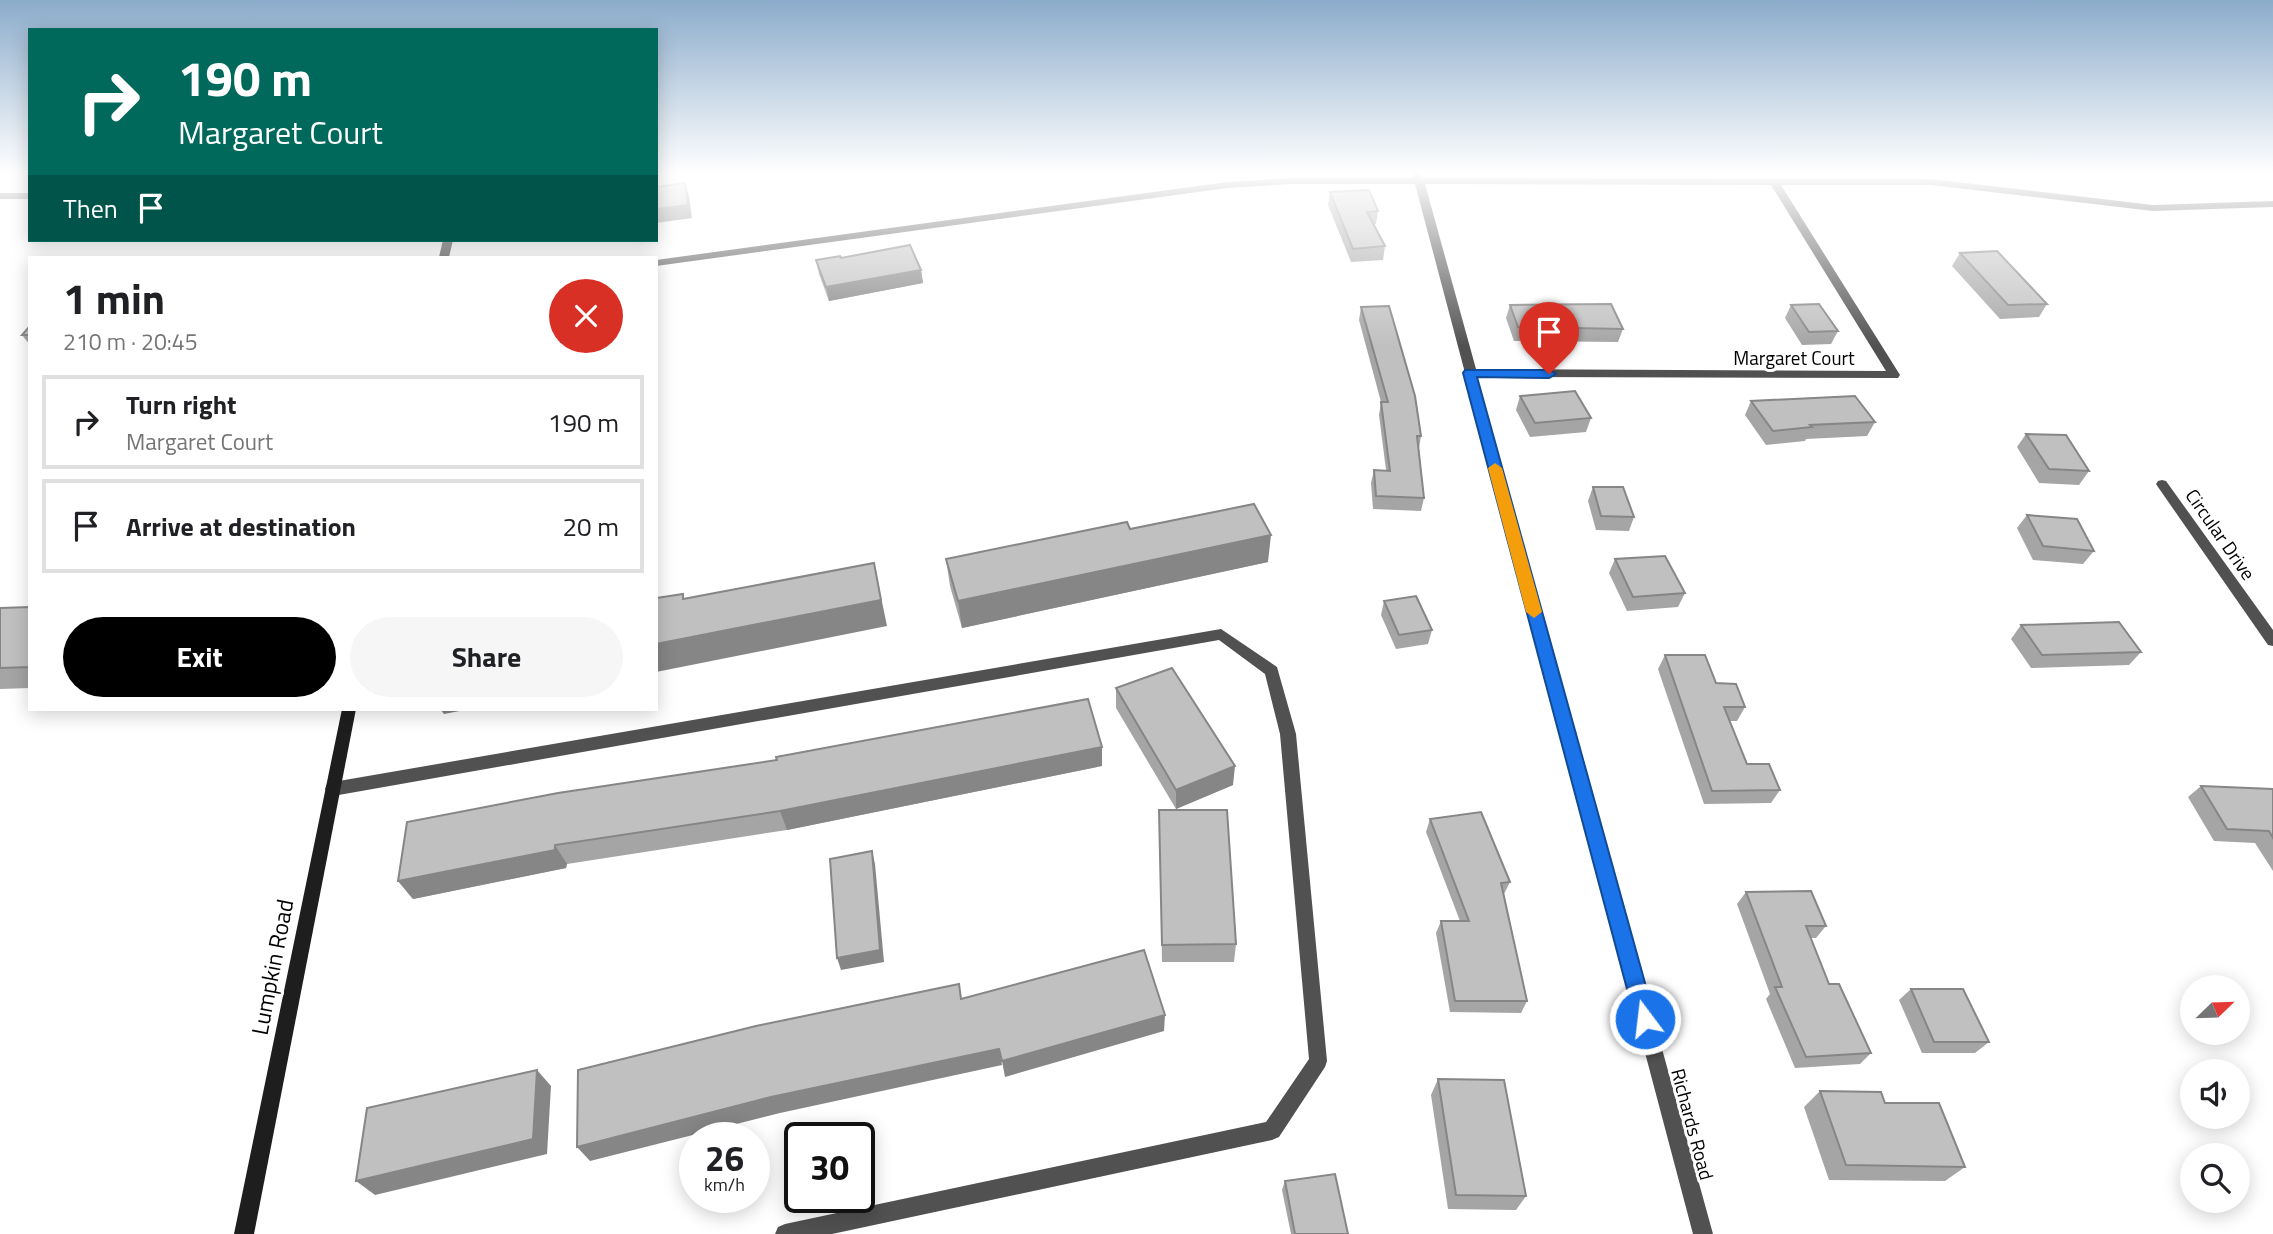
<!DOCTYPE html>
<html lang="en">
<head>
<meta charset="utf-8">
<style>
	:root { --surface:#fff; --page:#f6f6f6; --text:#202124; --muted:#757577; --line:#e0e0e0; --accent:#000 }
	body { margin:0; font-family:"Titillium Web",sans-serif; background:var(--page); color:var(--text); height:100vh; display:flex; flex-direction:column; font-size:26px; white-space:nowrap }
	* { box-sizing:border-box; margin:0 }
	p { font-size:23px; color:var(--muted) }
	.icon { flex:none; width:38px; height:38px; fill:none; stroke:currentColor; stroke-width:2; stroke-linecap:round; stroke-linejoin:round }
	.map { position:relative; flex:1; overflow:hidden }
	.details { position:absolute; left:28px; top:256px; width:630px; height:455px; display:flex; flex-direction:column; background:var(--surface); border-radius:0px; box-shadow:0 4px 18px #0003 }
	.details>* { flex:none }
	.guide { position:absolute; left:28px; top:28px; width:630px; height:214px; border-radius:0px; box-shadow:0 4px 18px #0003; background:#00695c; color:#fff; overflow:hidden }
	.needle { width:46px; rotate:67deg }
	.controls { position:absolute; left:2180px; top:975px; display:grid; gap:14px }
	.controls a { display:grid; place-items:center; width:70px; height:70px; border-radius:50%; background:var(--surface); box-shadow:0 4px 18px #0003; font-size:35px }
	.speed { position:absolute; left:679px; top:1122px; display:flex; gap:14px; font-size:35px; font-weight:700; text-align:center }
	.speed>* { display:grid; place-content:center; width:91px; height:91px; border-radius:50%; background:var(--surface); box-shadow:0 4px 18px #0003; line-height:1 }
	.speed small { font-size:18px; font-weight:400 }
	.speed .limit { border:4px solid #111; border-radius:10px; background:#fff; color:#111 }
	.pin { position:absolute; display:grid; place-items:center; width:60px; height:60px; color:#fff; margin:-72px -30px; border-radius:50% 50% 50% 0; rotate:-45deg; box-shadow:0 0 7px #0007 }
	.pin .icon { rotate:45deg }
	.me { position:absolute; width:77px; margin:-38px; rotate:345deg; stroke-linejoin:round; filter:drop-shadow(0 0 5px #0008) }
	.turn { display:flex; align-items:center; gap:24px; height:147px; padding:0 35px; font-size:32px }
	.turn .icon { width:91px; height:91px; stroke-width:2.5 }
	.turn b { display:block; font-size:49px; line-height:60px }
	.then { display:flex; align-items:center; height:66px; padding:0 35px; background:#0003; gap:14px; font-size:26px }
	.round { display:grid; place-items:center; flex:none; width:74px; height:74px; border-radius:37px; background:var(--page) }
	.overview { display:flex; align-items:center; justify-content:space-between; height:119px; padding:0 35px }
	h1 { font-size:42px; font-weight:700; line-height:52px }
	.action { display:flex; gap:14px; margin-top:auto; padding:14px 35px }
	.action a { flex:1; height:80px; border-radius:42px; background:var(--accent); color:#fff; font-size:28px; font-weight:700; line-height:80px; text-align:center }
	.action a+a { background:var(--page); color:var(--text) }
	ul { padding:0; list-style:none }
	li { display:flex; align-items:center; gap:21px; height:94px; margin:0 14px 10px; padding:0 21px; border:4px solid var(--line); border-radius:0px }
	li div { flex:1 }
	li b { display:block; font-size:26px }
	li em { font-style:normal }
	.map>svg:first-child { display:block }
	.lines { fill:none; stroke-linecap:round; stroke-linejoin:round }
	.minor { fill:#515151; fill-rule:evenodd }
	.secondary { fill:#1e1e1e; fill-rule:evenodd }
	.wall { fill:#a5a5a5 }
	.shaded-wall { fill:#868686 }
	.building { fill:#c0c0c0; stroke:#868686; stroke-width:2 }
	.route { fill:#1a73e8; stroke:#114b97; stroke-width:2 }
	.slow { fill:#f59e0b }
	.labels { text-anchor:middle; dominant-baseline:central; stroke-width:6; stroke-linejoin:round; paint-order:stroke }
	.street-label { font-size:19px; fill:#000; stroke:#fff }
	.near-street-label { font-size:23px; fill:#000; stroke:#fff }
</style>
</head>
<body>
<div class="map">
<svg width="2273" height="1234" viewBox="0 0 2273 1234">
	<rect width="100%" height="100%" fill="#fff"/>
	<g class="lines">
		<!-- minor -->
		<g class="minor">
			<path d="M 1413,173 L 1421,173 L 1423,178 L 1931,179 L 2153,205 L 2273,201 L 2273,207 L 2153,211 L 1931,185 L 1781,185 L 1900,375 L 1898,378 L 1477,377 L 1713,1234 L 1693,1234 L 1415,184 L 1291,184 L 1227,188 L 656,266 L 656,260 L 1227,182 L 1291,178 L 1413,178 ZM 1425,184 L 1771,185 L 1886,371 L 1476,369 Z"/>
			<rect x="0" y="193" width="30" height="6"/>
			<path d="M 2162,480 L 2166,481 L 2273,630 L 2273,646 L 2268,645 L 2158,487 L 2156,484 L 2158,481 Z"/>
			<path d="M 1221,629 L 1277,667 L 1296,734 L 1327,1061 L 1325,1067 L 1279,1137 L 1272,1140 L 832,1234 L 775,1234 L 778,1227 L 785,1224 L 1266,1122 L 1309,1059 L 1280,734 L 1265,674 L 1219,640 L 333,796 L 327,794 L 325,789 L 327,784 L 333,782 Z"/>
		</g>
		<!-- secondary -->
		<g class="secondary">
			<path d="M 443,240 L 453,240 L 449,257 L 439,257 Z"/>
			<path d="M 342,709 L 356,709 L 254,1234 L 234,1234 Z"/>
		</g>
	</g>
	<!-- wall -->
	<g class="wall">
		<path d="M 1330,192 L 1378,211 L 1376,224 L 1374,224 L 1385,246 L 1383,260 L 1351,262 L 1328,205 Z"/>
		<path d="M 1960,253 L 2047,304 L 2039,317 L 2000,319 L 1952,266 Z"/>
		<path d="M 841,258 L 921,270 L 923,283 L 829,301 L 819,274 L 816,260 Z"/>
		<path d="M 1510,305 L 1623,329 L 1618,342 L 1514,341 L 1506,318 Z"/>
		<path d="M 1791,305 L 1838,331 L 1831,344 L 1802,345 L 1785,318 Z"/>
		<path d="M 1361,307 L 1421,436 L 1419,448 L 1424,498 L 1421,511 L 1373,509 L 1371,483 L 1374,470 L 1386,470 L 1379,415 L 1381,402 L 1359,320 Z"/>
		<path d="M 30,326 L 30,345 L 22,335 Z"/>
		<path d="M 1520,396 L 1591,418 L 1586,432 L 1530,437 L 1516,410 Z"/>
		<path d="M 1751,401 L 1875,422 L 1867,436 L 1806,439 L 1805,441 L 1766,445 L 1745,415 Z"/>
		<path d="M 2026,434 L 2089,471 L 2079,485 L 2039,483 L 2017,447 Z"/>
		<path d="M 1593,487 L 1634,517 L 1629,531 L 1596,530 L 1588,501 Z"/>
		<path d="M 2027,515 L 2094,551 L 2083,564 L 2033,560 L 2017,528 Z"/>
		<path d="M 1130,529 L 1268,562 L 962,628 L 950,586 L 946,559 Z"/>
		<path d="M 1615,559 L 1685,593 L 1678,607 L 1627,611 L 1609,573 Z"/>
		<path d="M 1384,601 L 1432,630 L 1428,644 L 1396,649 L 1381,615 Z"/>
		<path d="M 30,607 L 30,688 L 0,689 L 0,608 Z"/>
		<path d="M 2021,625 L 2141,652 L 2129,665 L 2031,668 L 2011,639 Z"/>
		<path d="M 1665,655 L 1716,683 L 1745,707 L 1737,721 L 1730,721 L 1747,764 L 1780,790 L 1771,803 L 1704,804 L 1658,669 Z"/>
		<path d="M 1116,688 L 1233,785 L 1176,809 L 1116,708 Z"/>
		<path d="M 1102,766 L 787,830 L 567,864 L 566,868 L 413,899 L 398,881 L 407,822 Z"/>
		<path d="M 2201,786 L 2273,789 L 2273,871 L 2255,843 L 2214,841 L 2188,797 Z"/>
		<path d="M 1159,810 L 1236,944 L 1234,962 L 1162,962 Z"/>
		<path d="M 1430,819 L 1510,882 L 1504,894 L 1527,1001 L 1521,1013 L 1450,1012 L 1436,933 L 1441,921 L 1460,921 L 1426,832 Z"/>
		<path d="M 1746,892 L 1826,926 L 1816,938 L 1811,938 L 1829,984 L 1871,1053 L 1860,1064 L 1795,1068 L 1766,999 L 1770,994 L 1737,904 Z"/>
		<path d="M 1911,989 L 1989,1042 L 1975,1053 L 1922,1053 L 1899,1000 Z"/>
		<path d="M 1438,1079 L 1526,1196 L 1516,1210 L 1448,1209 L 1431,1095 Z"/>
		<path d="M 1820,1091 L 1885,1103 L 1965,1167 L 1945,1181 L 1829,1180 L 1804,1107 Z"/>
		<path d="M 1285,1181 L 1348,1234 L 1291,1234 L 1282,1190 Z"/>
	</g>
	<!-- shaded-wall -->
	<g class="shaded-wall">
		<path d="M 685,183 L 689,196 L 692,218 L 656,223 L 656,209 Z"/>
		<path d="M 921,270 L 923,283 L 829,301 L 826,287 Z"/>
		<path d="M 1271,535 L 1268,562 L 962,628 L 958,601 Z"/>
		<path d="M 874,563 L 887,626 L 656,672 L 656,644 Z"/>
		<path d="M 440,709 L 470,709 L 444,714 Z"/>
		<path d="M 1102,747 L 1102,766 L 787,830 L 780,811 Z"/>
		<path d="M 1235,766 L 1233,785 L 1176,809 L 1176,790 Z"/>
		<path d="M 555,845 L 567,864 L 566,868 L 413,899 L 398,881 Z"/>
		<path d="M 872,851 L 875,864 L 884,962 L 841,970 L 837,958 Z"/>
		<path d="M 1165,1015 L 1164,1031 L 1005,1077 L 1002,1061 Z"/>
		<path d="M 999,1049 L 1002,1065 L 780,1113 L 590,1161 L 577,1147 L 771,1097 Z"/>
		<path d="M 537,1070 L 551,1086 L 547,1154 L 375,1195 L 356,1181 Z"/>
	</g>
	<!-- building -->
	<g class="building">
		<path d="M 685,183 L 688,205 L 656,209 L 656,187 Z"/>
		<path d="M 1369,190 L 1378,211 L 1367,212 L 1385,246 L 1353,249 L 1330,192 Z"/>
		<path d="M 910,245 L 921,270 L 826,287 L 816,260 L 840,256 L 841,258 Z"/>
		<path d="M 1997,251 L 2047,304 L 2008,305 L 1960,253 Z"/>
		<path d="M 1611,304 L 1623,329 L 1518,327 L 1510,305 Z"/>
		<path d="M 1819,304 L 1838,331 L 1809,332 L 1791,305 Z"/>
		<path d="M 1389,306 L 1415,396 L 1421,436 L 1417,436 L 1424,498 L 1376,496 L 1374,470 L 1390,471 L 1381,402 L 1388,402 L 1361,307 Z"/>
		<path d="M 30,326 L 30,335 L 22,335 Z"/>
		<path d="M 1575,391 L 1591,418 L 1535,423 L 1520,396 Z"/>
		<path d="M 1855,396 L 1875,422 L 1810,425 L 1812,427 L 1773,431 L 1751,401 Z"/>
		<path d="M 2026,434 L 2066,435 L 2089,471 L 2049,469 Z"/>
		<path d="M 1593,487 L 1623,487 L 1634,517 L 1601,516 Z"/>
		<path d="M 1254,504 L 1271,535 L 958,601 L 946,559 L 1127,522 L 1130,529 Z"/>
		<path d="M 2027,515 L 2077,519 L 2094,551 L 2043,546 Z"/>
		<path d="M 1665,556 L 1685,593 L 1633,597 L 1615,559 Z"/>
		<path d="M 874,563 L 881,600 L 656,644 L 656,598 L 683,594 L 683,599 Z"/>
		<path d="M 1416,596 L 1432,630 L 1399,635 L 1384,601 Z"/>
		<path d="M 30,607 L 30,667 L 0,668 L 0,608 Z"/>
		<path d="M 2119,622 L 2141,652 L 2042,655 L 2021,625 Z"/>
		<path d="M 1665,655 L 1705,655 L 1716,683 L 1736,684 L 1745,707 L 1724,707 L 1747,764 L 1769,764 L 1780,790 L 1712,791 Z"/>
		<path d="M 1172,668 L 1235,766 L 1176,790 L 1116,688 Z"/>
		<path d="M 1088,699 L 1102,747 L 780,811 L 555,845 L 555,850 L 398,881 L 407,822 L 558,793 L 777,760 L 776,757 Z"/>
		<path d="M 2201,786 L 2273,789 L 2273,838 L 2269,831 L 2227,829 Z"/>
		<path d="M 1159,810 L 1227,810 L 1236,944 L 1162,945 Z"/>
		<path d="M 1481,812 L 1510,882 L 1501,883 L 1527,1001 L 1455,1001 L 1441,921 L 1469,921 L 1430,819 Z"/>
		<path d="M 872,851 L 880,950 L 837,958 L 830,859 Z"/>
		<path d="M 1811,891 L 1826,926 L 1806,926 L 1829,984 L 1839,984 L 1871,1053 L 1806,1057 L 1775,987 L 1782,987 L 1746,892 Z"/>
		<path d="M 1144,950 L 1165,1015 L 1002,1061 L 999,1049 L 771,1097 L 577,1147 L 578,1070 L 756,1026 L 959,984 L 961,999 Z"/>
		<path d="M 1911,989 L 1963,989 L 1989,1042 L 1934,1042 Z"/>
		<path d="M 537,1070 L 533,1139 L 356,1181 L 367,1108 Z"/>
		<path d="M 1438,1079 L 1504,1080 L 1526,1196 L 1456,1195 Z"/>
		<path d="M 1820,1091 L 1881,1092 L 1885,1103 L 1939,1103 L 1965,1167 L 1846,1165 Z"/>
		<path d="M 1335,1174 L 1348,1234 L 1295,1234 L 1285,1181 Z"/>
	</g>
	<!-- sky -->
	<linearGradient id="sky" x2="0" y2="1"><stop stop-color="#8baccb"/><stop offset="0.5" stop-color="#fff"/><stop offset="1" stop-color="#fff" stop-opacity="0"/></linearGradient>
	<rect width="2273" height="346" fill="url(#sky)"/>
	<!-- route -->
	<path class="route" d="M 1465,370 L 1549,370 L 1556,374 L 1549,378 L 1477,377 L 1655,1019 L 1652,1026 L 1645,1029 L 1638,1026 L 1635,1019 L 1463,373 Z"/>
	<!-- slow -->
	<path class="slow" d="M 1495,463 L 1502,468 L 1542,612 L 1534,618 L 1526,612 L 1488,468 Z"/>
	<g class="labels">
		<!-- street labels -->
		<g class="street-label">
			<text x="1794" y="357">Margaret Court</text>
			<text transform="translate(2221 534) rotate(55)">Circular Drive</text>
			<text transform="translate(1693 1124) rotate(75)">Richards Road</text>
		</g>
		<!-- near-street labels -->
		<g class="near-street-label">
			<text transform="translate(272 967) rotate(-79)">Lumpkin Road</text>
		</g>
	</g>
</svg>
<div class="controls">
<a><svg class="needle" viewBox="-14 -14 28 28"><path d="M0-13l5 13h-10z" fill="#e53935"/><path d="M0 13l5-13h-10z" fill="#757577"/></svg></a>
<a><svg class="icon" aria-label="sound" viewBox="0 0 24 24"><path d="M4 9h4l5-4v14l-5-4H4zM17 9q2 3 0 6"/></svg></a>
<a><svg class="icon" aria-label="search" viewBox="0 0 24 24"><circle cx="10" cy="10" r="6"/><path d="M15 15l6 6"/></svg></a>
</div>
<div class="speed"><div>26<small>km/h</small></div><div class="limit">30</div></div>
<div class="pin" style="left:1549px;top:374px;background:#d93025"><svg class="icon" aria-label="arrive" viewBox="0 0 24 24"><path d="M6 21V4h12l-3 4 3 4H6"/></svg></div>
<svg class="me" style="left:1645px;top:1019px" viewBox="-20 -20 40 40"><circle r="17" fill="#1a73e8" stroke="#fff" stroke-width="3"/><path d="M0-11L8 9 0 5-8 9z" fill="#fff"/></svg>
<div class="guide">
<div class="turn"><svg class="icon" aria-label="right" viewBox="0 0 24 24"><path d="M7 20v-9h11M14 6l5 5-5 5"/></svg><div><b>190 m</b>Margaret Court</div></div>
<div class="then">Then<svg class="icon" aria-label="arrive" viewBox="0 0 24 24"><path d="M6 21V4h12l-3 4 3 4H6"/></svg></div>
</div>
<section class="details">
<div class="overview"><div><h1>1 min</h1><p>210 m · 20:45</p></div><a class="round" style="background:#d93025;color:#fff"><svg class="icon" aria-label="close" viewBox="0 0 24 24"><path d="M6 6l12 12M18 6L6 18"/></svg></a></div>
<ul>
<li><svg class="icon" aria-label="right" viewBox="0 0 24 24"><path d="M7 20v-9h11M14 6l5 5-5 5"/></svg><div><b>Turn right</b><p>Margaret Court</p></div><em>190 m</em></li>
<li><svg class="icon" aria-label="arrive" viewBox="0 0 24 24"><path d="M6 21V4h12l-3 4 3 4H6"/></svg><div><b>Arrive at destination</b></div><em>20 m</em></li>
</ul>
<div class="action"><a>Exit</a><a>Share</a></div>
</section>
</div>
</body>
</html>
